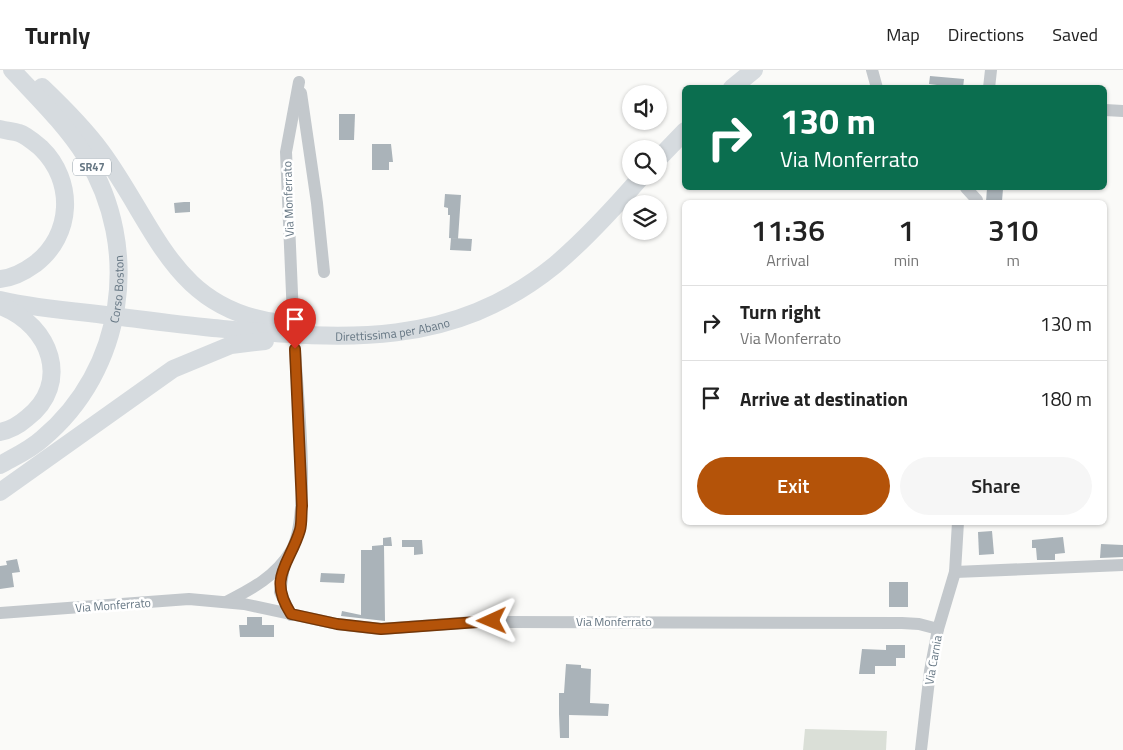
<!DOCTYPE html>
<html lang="en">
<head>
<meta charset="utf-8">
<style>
	:root { --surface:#fff; --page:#f6f6f6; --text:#222; --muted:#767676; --line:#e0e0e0; --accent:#b45309 }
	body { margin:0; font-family:"Titillium Web",sans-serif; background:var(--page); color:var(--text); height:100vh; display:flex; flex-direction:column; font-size:19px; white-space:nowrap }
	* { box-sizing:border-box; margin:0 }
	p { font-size:16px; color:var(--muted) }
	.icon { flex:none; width:28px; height:28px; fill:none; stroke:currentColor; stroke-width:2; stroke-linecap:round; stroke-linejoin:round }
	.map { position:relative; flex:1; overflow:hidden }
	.details { position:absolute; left:682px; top:130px; width:425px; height:325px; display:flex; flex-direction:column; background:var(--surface); border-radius:8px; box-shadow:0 1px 4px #0004 }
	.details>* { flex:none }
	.top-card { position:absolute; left:682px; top:15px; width:425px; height:105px; border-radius:8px; box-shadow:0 1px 4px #0004; background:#0b6e4f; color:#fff; overflow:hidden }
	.tools { position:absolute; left:622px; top:15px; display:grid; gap:10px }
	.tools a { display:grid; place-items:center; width:45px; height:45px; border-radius:50%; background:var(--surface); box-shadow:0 1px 4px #0004; font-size:25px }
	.pin { position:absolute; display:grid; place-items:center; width:42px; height:42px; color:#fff; margin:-51px -21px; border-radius:50% 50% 50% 0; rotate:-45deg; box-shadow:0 0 5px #0007 }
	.pin .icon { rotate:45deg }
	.me { position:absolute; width:55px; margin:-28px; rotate:269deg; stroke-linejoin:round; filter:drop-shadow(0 0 4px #0008) }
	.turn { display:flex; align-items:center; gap:18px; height:105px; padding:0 15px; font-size:22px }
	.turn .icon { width:65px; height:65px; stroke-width:2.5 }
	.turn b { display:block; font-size:35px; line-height:42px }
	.eta { display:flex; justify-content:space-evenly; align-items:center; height:85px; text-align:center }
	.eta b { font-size:30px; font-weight:600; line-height:35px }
	.primary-button { display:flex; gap:10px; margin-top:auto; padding:10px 15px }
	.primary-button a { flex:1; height:58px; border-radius:30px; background:var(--accent); color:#fff; font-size:20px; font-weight:600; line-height:58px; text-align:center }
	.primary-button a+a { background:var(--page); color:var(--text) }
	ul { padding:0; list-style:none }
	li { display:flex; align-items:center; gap:15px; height:75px; padding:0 15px; border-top:1px solid var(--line) }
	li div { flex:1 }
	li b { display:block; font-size:19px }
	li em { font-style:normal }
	header { display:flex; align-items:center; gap:30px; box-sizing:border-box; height:70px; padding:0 25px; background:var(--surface); border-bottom:1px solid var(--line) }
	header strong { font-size:24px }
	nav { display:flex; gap:28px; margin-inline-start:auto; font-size:18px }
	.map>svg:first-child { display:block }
	.green { fill:#dadfd7 }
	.building { fill:#aab3b9 }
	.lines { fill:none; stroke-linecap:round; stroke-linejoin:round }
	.minor { stroke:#c3c8cc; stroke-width:12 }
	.highway { stroke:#d6dbdf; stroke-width:18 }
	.route-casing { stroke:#753606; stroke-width:12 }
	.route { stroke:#b45309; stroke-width:9 }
	.labels { text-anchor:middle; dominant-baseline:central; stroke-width:5; stroke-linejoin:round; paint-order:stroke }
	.shield { fill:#fff; stroke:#939fa8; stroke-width:1 }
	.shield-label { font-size:11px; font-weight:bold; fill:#657683 }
	.street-label { font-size:12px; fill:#657683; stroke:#fff }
</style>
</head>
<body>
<header>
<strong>Turnly</strong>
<nav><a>Map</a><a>Directions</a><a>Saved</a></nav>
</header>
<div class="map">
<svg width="1123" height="680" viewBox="0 0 1123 680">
	<rect width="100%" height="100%" fill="#fafaf8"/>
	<!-- green -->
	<path class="green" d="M 805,659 L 887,661 L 886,680 L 803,680 Z"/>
	<!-- building -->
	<g class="building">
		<path d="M 930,6 L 964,9 L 963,18 L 945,18 L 945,16 L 929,14 Z"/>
		<path d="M 339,44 L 355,44 L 354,70 L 339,70 Z"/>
		<path d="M 372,74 L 391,74 L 393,92 L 389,92 L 389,100 L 372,100 Z"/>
		<path d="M 987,118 L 1003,119 L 1002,131 L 986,132 Z"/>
		<path d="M 445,124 L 461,125 L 458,169 L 449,168 L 450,145 L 448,145 L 448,138 L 444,137 Z"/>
		<path d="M 184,132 L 190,132 L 190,142 L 175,143 L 174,133 Z"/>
		<path d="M 451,168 L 472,169 L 471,181 L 450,180 Z"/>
		<path d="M 992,461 L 994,484 L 979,485 L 978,462 Z"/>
		<path d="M 391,467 L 392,476 L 384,476 L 385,551 L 341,546 L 342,541 L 361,545 L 361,480 L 372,480 L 372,476 L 383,475 L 383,468 Z"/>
		<path d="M 1063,467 L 1065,483 L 1055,484 L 1055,490 L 1037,490 L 1036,478 L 1032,478 L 1032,470 Z"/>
		<path d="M 402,470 L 422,470 L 423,484 L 414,485 L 414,477 L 402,477 Z"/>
		<path d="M 1101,474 L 1123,475 L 1123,487 L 1100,488 Z"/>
		<path d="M 17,489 L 20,502 L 12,503 L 14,517 L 0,519 L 0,496 L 7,495 L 6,491 Z"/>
		<path d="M 321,503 L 345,504 L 344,513 L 320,512 Z"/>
		<rect x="889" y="512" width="19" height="25"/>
		<path d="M 247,547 L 262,547 L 262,555 L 274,555 L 274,567 L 240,567 L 239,555 L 247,555 Z"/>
		<path d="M 886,575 L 905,575 L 905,588 L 896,588 L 896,596 L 875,596 L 875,604 L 859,604 L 862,579 L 886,580 Z"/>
		<path d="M 566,594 L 581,595 L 581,598 L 591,599 L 590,633 L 609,634 L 608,646 L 569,645 L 569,668 L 560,668 L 559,644 L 559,623 L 564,623 Z"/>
	</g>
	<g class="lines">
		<!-- minor -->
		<g class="minor">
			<path d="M 872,0 L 877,18"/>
			<path d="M 989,18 L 991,0"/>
			<path d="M 301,23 L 317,133 L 324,202"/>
			<path d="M 1105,40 L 1123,41"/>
			<path d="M 966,118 L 977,130"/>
			<path d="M 293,247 L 286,82 L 299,12"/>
			<path d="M 285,490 L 280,522 L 291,545"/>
			<path d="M 955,502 L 1123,495"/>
			<path d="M 226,532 C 252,519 276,506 291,481 C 312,445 297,325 295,279"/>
			<path d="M 0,543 L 189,529 L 244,534 L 337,554 L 381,559 L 473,552 L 902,553 L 919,554 L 938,559"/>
			<path d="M 921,680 L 930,601 L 938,559 L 955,502 L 958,452"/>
		</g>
		<!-- highway -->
		<g class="highway">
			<path d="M 42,17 C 63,37 84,58 101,81 C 157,157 173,241 282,253"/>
			<path d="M 732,18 L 754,0"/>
			<path d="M 0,59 C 6,61 13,61 19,63 C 26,65 35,73 41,78 C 75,111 73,165 35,194 C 24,202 13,208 0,209"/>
			<path d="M 659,88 L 685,61"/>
			<path id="s1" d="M 0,230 C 30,237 59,240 89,243 C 131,248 172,254 213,258 C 340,269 449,281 555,195 C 587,168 615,137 642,106"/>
			<path d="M 0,362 C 10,360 19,355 27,348 C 72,313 50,256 3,237"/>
			<path id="s2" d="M 0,395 C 14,387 30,380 42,369 C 125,300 142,178 86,87 C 66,55 37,27 12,0"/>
			<path d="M 0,422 L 173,299 L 231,275 L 265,271"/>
		</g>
	</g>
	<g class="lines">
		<!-- route casing -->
		<g class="route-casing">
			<path id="route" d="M 295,279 L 302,436 C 301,444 302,453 300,460 C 290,494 267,507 291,544 L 337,554 L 381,559 L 492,551"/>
		</g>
		<!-- route -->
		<use href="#route" class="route"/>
	</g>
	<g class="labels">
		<!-- shield labels -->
		<rect class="shield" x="73" y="88.5" width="38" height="17" rx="4"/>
		<g class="shield-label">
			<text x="92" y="97">SR47</text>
		</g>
		<!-- street labels -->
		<g class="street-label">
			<text transform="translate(288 129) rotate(-92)">Via Monferrato</text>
			<text stroke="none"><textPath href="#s2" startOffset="222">Corso Boston</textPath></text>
			<text stroke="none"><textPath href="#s1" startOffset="395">Direttissima per Abano</textPath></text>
			<text transform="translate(113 535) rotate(-4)">Via Monferrato</text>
			<text x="614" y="551">Via Monferrato</text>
			<text transform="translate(933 590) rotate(-80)">Via Carnia</text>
		</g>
	</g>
</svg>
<div class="tools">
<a><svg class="icon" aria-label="sound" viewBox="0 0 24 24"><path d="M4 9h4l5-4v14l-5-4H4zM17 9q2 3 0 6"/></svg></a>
<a><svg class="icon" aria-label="search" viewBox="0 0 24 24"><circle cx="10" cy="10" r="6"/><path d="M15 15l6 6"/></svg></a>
<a><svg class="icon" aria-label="layers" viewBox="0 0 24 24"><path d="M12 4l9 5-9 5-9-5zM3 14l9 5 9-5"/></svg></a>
</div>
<div class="pin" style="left:295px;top:279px;background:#d93025"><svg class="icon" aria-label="arrive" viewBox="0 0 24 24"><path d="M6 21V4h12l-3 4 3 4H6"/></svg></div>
<svg class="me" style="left:492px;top:551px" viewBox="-20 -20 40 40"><path d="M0-17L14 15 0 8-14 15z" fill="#b45309" stroke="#fff" stroke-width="4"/></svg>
<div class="top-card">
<div class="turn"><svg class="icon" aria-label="right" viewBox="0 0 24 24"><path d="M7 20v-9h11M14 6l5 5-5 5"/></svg><div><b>130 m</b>Via Monferrato</div></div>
</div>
<section class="details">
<div class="eta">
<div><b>11:36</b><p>Arrival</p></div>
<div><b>1</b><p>min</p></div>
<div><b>310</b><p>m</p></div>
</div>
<ul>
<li><svg class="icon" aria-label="right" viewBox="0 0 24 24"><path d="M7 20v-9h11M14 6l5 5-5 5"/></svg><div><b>Turn right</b><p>Via Monferrato</p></div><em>130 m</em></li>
<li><svg class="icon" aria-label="arrive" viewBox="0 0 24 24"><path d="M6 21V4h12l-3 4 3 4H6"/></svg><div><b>Arrive at destination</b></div><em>180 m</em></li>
</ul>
<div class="primary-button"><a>Exit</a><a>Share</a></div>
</section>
</div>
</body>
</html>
